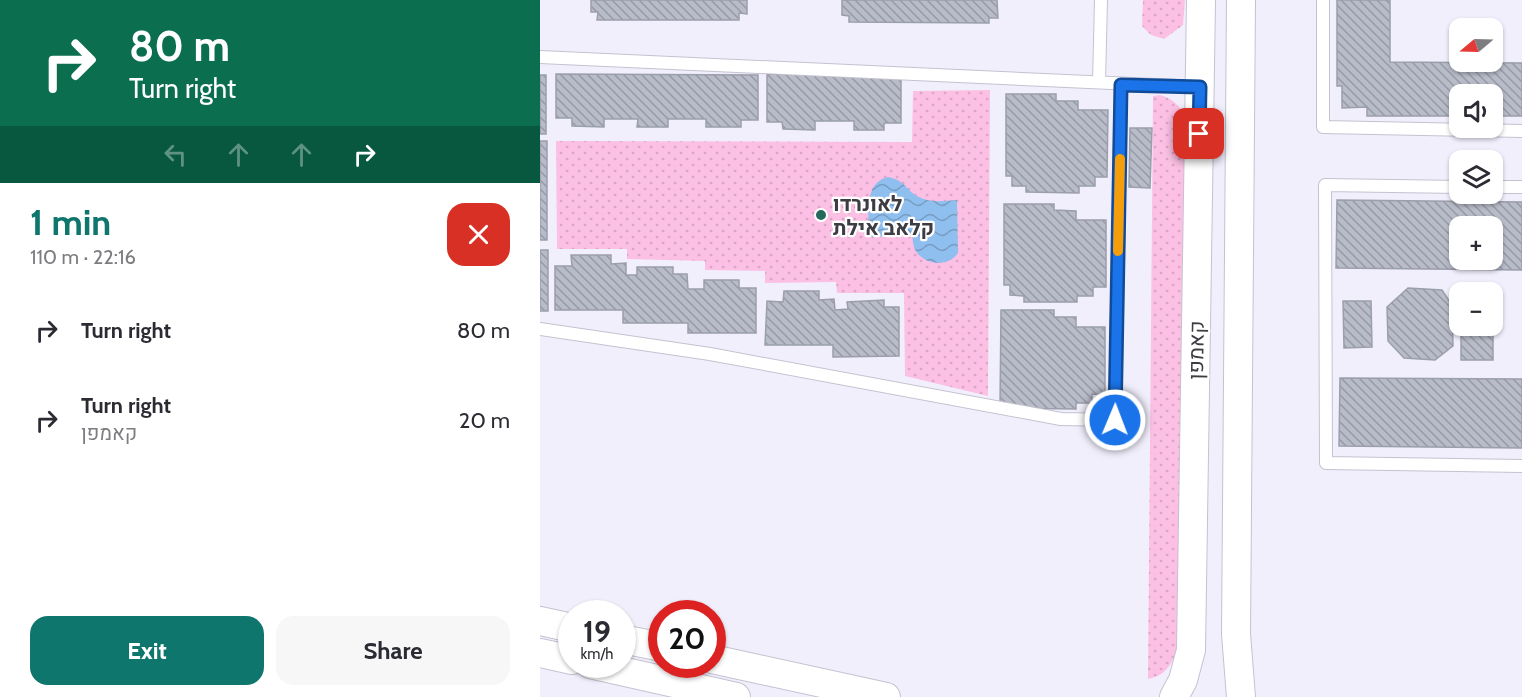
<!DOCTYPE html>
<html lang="en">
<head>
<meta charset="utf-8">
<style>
	:root { --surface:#fff; --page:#f7f7f7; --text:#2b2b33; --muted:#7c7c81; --accent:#0f766e }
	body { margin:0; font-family:Cabin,Heebo,sans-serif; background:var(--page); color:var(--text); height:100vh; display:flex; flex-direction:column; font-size:22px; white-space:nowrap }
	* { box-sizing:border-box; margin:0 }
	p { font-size:20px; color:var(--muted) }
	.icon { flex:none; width:33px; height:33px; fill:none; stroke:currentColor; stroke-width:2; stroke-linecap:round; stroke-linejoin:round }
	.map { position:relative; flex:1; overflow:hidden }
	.drawer { display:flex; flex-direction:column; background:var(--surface); width:540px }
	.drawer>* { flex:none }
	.banner { background:#0b6e4f; color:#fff; overflow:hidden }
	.needle { width:39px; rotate:251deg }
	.controls { position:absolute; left:909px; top:18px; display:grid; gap:12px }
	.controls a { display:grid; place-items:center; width:54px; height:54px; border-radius:12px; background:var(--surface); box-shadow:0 2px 4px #0004; font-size:30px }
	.speed { position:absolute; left:18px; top:600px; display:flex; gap:12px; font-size:30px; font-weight:700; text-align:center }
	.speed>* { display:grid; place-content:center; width:78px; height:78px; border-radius:50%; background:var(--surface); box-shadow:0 2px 4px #0004; line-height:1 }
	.speed small { font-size:15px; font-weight:400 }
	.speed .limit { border:9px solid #d22; background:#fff; color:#111 }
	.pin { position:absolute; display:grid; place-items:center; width:51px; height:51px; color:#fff; margin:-26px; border-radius:12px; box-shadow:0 3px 9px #0006 }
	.me { position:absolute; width:66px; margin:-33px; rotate:1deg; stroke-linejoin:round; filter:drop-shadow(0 0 4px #0008) }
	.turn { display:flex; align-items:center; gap:21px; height:126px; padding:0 30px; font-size:27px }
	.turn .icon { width:78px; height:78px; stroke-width:2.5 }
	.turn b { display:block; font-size:42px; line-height:51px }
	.lanes { display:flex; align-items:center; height:57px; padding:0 30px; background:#0003; justify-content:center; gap:30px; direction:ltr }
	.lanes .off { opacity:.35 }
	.round { display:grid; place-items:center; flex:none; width:63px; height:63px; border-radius:18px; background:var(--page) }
	.head { display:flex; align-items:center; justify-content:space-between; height:102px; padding:0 30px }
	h1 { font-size:36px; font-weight:800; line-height:45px; color:var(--accent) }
	.primary-button { display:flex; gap:12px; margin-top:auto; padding:12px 30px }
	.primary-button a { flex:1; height:69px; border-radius:18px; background:var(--accent); color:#fff; font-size:24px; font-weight:800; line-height:69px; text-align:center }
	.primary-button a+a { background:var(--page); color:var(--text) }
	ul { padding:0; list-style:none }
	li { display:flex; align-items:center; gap:18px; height:90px; padding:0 30px }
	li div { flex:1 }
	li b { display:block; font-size:22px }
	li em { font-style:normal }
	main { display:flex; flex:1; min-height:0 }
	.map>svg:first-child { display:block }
	.park { fill:url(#park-dots) }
	.water { fill:url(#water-waves) }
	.building { fill:url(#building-back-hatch); stroke:#9b9eab; stroke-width:1.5; fill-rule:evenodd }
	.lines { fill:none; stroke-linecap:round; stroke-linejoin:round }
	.service-casing { stroke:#c5c2d0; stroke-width:14 }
	.tertiary-casing { stroke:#c5c2d0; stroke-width:30 }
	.service { stroke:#fff; stroke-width:12 }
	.tertiary { stroke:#fff; stroke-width:28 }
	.route-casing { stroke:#114b97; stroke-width:15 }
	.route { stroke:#1a73e8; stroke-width:10 }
	.slow { stroke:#f59e0b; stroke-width:10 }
	.poi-dot { fill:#24695c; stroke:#fff; stroke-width:2 }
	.labels { text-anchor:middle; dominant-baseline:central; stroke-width:4.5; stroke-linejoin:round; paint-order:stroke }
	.poi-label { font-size:21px; font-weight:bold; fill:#3d3c42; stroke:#fff; text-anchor:start }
	.street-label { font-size:21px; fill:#3d3c42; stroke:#fff }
</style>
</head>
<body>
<main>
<section class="drawer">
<div class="banner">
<div class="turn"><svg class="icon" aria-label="right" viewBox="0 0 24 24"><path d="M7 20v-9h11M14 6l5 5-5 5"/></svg><div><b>80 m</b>Turn right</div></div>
<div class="lanes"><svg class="icon off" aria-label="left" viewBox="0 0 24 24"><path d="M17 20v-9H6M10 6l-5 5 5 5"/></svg><svg class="icon off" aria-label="ahead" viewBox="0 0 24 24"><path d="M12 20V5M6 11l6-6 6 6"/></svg><svg class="icon off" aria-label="ahead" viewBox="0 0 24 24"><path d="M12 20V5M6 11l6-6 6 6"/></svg><svg class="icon" aria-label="right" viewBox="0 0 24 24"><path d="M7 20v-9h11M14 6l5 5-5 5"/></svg></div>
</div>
<div class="head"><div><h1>1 min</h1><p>110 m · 22:16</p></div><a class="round" style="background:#d93025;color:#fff"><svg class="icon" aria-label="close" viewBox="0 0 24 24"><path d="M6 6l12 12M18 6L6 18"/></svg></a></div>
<ul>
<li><svg class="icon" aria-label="right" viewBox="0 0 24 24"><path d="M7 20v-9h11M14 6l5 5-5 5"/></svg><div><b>Turn right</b></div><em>80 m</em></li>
<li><svg class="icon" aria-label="right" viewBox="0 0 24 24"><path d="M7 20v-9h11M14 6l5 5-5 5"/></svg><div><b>Turn right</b><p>קאמפן</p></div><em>20 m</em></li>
</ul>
<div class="primary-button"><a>Exit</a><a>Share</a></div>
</section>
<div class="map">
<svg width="982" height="697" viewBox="0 0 982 697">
	<defs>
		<pattern id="park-dots" width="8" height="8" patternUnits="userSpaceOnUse" patternTransform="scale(1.5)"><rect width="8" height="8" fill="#fcc0e4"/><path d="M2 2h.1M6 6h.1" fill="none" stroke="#d9a6c5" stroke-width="1.8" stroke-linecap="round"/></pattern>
		<pattern id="water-waves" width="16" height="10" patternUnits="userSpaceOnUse" patternTransform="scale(1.5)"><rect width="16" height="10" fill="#8fbfee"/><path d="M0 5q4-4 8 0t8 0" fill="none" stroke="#769cc2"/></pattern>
		<pattern id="building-back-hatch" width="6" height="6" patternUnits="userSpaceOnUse" patternTransform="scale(1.5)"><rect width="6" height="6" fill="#b8bcc9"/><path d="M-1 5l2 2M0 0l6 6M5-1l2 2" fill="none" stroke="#979aa5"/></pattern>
	</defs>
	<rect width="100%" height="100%" fill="#f2effd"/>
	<!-- park -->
	<g class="park">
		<path d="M 603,0 L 645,0 L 643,25 L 624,39 L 611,35 L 602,26 Z"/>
		<path d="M 450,90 L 448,396 L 365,376 L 364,293 L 297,293 L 296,282 L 225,283 L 225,271 L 165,270 L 165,261 L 87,259 L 87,249 L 17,249 L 16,141 L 372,142 L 373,91 Z"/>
		<path d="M 620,95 C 635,99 643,108 645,123 L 639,639 C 635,659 629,675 608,679 L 613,96 Z"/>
	</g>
	<!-- water -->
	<path class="water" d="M 348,177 C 367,181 366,191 379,197 C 390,203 405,201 417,200 L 418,253 C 409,266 389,266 378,254 C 373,249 373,241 372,235 L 329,237 C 329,216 323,183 348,177 Z"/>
	<!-- building -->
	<g class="building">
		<path d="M 51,0 L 207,0 L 207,14 L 199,13 L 199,20 L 57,20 L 58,12 L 51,12 Z"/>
		<path d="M 302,0 L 457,0 L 458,18 L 449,18 L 449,23 L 309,22 L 309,16 L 302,15 Z"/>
		<path d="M 797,0 L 850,0 L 850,62 L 982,63 L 982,116 L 952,116 L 952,94 L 920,94 L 920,116 L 827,116 L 827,107 L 802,108 L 802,86 L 797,86 Z"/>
		<path d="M 16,74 L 218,75 L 218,120 L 201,120 L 201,127 L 166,127 L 166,119 L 128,119 L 128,127 L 97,127 L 98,119 L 64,119 L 64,127 L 32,126 L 32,118 L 16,118 Z"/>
		<path d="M 227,74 L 361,75 L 361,123 L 344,123 L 344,130 L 314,130 L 314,121 L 275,121 L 275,130 L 243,129 L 242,122 L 227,122 Z"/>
		<rect x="0" y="75" width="6" height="59"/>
		<path d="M 466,94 L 516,94 L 516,101 L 538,101 L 538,110 L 568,110 L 567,177 L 555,177 L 555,186 L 539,186 L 539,193 L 486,192 L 486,186 L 472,186 L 472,176 L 466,176 Z"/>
		<path d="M 590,128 L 612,128 L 610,188 L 589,187 Z"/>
		<rect x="0" y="141" width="7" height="99"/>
		<path d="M 797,200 L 982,202 L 982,270 L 796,268 ZM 920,226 L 952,226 L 952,260 L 920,260 Z"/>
		<path d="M 464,204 L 514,204 L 514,210 L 536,211 L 536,220 L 566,220 L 566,287 L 553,287 L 553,296 L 537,296 L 537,302 L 484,302 L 484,296 L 470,295 L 470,285 L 464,285 Z"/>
		<rect x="0" y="250" width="8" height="61"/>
		<path d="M 31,255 L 71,255 L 71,264 L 86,263 L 86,275 L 97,275 L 97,267 L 133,267 L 133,274 L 147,274 L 148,289 L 164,289 L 164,280 L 199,280 L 199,288 L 216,288 L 216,333 L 148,333 L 148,323 L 83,323 L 83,310 L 15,310 L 15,266 L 32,266 Z"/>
		<path d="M 868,288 L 902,290 L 912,305 L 913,346 L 895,360 L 864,358 L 848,341 L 847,307 Z"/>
		<path d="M 244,291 L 279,291 L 279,300 L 294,299 L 295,310 L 308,309 L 307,302 L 344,300 L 344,307 L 359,307 L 359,356 L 293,357 L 293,345 L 225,345 L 227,301 L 243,302 Z"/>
		<path d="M 922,291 L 953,292 L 953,360 L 921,360 L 921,326 L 952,326 L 952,292 L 922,292 Z"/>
		<path d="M 803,301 L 831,301 L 832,347 L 804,348 Z"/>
		<path d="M 461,310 L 514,310 L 514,317 L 536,317 L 536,327 L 565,327 L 565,395 L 552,394 L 552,403 L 536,403 L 536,409 L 460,408 Z"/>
		<path d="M 800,378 L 982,379 L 982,448 L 799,446 Z"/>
	</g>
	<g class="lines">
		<!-- service casing -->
		<g class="service-casing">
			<g id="service">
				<path d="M 783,0 L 783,127 L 982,131"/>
				<path d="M 0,57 L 660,87"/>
				<path d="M 559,82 L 561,0"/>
				<path d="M 920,187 L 785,185 L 786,463 L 982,466"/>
				<path d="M 952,187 L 982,187"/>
				<path d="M 0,329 L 170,354 L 521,419 L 575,420 L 581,85"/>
			</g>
		</g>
		<!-- tertiary casing -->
		<g class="tertiary-casing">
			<g id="tertiary">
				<path d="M 701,0 L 696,634 L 701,697"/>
				<path d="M 0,621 L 32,628"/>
				<path d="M 82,639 L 122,647"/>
				<path d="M 0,653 L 32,660"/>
				<path d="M 172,659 L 346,697"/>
				<path d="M 50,664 L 196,697"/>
				<path d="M 634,697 L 643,680 L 651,650 L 661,0"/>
			</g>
		</g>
		<!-- service -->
		<use href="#service" class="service"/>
		<!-- tertiary -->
		<use href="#tertiary" class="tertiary"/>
	</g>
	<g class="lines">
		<!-- route casing -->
		<g class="route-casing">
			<path id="route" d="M 575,420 L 581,85 L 660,87 L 659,134"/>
		</g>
		<!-- route -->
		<use href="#route" class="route"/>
		<!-- slow -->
		<path class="slow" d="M 578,251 L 580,159"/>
	</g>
	<!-- markers -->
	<circle class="poi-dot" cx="281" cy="215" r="6"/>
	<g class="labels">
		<!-- poi labels -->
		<g class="poi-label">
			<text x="293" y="203">לאונרדו<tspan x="293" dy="24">קלאב אילת</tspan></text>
		</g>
		<!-- street labels -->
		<g class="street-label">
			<text transform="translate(656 350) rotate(-89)">קאמפן</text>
		</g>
	</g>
</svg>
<div class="controls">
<a><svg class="needle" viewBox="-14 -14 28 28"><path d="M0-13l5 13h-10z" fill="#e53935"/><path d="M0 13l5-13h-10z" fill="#7c7c81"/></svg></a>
<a><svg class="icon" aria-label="sound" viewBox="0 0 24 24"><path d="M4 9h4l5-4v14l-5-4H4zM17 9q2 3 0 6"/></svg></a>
<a><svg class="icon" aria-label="layers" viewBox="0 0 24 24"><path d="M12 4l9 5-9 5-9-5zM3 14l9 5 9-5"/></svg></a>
<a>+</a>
<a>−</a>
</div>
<div class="speed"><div>19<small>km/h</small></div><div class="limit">20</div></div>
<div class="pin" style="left:659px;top:134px;background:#d93025"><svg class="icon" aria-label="arrive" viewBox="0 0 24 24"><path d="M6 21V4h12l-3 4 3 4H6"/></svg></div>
<svg class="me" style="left:575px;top:420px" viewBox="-20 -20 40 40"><circle r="17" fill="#1a73e8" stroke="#fff" stroke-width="3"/><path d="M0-11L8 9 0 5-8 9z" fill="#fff"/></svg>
</div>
</main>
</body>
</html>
